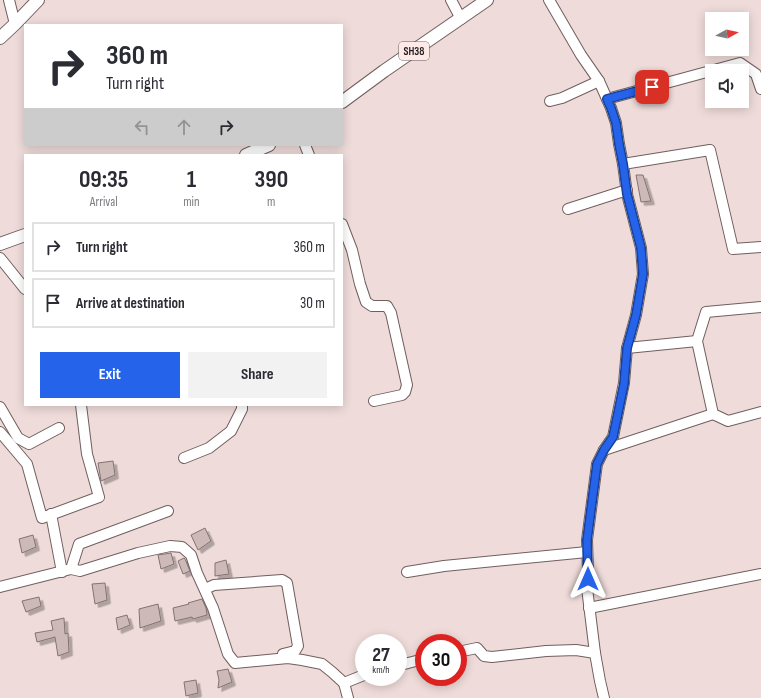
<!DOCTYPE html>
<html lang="en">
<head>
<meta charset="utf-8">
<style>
	:root { --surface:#fff; --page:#f2f2f3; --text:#2b2b33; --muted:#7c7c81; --line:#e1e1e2; --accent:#2563eb }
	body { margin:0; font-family:"Sofia Sans Condensed",sans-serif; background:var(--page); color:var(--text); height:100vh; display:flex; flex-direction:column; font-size:15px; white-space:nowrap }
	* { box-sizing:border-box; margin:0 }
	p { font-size:13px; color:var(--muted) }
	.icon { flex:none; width:22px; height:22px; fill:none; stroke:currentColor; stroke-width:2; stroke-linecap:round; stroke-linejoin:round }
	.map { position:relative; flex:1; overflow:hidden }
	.details { position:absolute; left:24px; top:154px; width:319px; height:252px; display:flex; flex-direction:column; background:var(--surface); border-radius:0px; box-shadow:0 2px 10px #0003 }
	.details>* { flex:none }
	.guide { position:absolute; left:24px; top:24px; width:319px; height:122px; border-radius:0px; box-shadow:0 2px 10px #0003; background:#fff; color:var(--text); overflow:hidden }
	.needle { width:26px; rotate:82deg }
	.tools { position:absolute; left:705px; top:12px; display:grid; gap:8px }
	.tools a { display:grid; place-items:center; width:44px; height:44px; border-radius:0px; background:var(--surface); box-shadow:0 2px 10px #0003; font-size:20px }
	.speed { position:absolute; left:355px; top:634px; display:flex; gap:8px; font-size:20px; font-weight:700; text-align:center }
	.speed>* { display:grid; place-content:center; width:52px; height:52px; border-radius:50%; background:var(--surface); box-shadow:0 2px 10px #0003; line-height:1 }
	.speed small { font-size:10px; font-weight:400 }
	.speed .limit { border:6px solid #d22; background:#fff; color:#111 }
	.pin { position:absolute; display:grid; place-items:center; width:34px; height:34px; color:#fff; margin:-17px; border-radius:8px; box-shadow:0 2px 6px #0006 }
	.me { position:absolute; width:44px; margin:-22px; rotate:0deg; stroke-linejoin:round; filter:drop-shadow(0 0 3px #0008) }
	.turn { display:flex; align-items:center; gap:14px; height:84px; padding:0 16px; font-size:18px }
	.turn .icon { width:52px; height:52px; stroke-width:2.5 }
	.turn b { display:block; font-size:28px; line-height:34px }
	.lanes { display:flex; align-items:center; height:38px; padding:0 16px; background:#0003; justify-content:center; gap:20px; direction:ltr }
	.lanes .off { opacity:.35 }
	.eta { display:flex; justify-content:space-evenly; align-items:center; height:68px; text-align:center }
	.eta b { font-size:24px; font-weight:700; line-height:28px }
	.action { display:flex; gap:8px; margin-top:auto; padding:8px 16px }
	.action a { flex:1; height:46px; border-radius:0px; background:var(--accent); color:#fff; font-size:16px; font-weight:700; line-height:46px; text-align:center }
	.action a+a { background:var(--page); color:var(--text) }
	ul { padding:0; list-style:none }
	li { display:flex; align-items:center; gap:12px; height:50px; margin:0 8px 6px; padding:0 8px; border:2px solid var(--line); border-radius:0px }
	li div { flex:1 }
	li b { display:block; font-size:15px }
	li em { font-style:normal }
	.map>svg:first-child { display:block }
	.building { fill:#ccb9b8; stroke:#837271; filter:url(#shadow) }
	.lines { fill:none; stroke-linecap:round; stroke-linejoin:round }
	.minor-casing { stroke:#705f5e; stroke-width:12 }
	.major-casing { stroke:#705f5e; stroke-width:14 }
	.minor { stroke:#fff; stroke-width:10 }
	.major { stroke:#fff; stroke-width:12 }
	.route-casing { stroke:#184099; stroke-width:10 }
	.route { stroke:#2563eb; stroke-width:7 }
	.labels { text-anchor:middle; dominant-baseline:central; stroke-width:4; stroke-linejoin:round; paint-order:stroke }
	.shield { fill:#fce9e8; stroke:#665b5b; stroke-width:1 }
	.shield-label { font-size:11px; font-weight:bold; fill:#251e1e }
</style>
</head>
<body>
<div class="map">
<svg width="761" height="698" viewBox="0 0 761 698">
	<defs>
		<filter id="shadow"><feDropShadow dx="3.5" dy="3.5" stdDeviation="0" flood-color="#0004"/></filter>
	</defs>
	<rect width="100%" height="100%" fill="#efdcda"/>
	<!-- building -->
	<g class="building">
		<path d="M 636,175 L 643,175 L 651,201 L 641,202 Z"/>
		<path d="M 113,461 L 115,475 L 101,481 L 98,463 Z"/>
		<path d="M 205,528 L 211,541 L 198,550 L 191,535 Z"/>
		<path d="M 33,535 L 36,547 L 22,553 L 19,539 Z"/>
		<path d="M 171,553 L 174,564 L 161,569 L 158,555 Z"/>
		<path d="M 184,558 L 185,559 L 190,571 L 183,574 L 178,561 Z"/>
		<path d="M 226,560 L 229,574 L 215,576 L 215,563 Z"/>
		<path d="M 105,583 L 107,600 L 95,604 L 92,584 Z"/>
		<path d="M 39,597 L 41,606 L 26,612 L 22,601 Z"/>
		<path d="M 202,599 L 206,608 L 207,615 L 193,619 L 192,617 L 175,621 L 173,608 L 189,604 L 188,603 Z"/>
		<path d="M 158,604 L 161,621 L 140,628 L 139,609 Z"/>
		<path d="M 127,615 L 130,625 L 118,630 L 116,618 Z"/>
		<path d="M 64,618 L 65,634 L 68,633 L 69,652 L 58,656 L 55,637 L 37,642 L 35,633 L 53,630 L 51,621 Z"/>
		<path d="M 228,669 L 232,682 L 218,688 L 219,680 L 217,671 Z"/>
		<path d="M 196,680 L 198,693 L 186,696 L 184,682 Z"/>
	</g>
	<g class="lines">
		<!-- minor casing -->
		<g class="minor-casing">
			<g id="minor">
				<path d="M 9,0 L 15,24"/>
				<path d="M 451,0 L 461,19"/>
				<path d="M 549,0 L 581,55 L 599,81 L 611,108 L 616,123 L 619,144 L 623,164 L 627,194 L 641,248 L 643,274 L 636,315 L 627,348 L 624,383 L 613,437 L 604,450 L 597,464 L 587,540 L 588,570 L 587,588 L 595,653 L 600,681 L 604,698"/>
				<path d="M 607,99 L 740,63 L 756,74 L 761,89"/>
				<path d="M 550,101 L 562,98 L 599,81"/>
				<path d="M 305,145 L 309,155"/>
				<path d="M 623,164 L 710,150 L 733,249 L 761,247"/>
				<path d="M 568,209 L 627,190"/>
				<path d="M 342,224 L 352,250 L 360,284 L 366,302 L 372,306 L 387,306 L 391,313 L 407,385 L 405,392 L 402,395 L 374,401"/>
				<path d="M 0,258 L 25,289"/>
				<path d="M 761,307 L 706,312 L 697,341 L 713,414 L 728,421 L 761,412"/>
				<path d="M 627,348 L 697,341"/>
				<path d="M 0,407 L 18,438 L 29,444 L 59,428"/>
				<path d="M 0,432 L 27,464 L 42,518 L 99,497 L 87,454 L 81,405"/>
				<path d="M 604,450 L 713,414"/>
				<path d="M 184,458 L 209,448 L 231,431 L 242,409 L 242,405"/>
				<path d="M 51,514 L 62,572"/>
				<path d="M 71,569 L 80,571 L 138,553 L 170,546 L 182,547 L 191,555 L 197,573 L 213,608 L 228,654 L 235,663 L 288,658 L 302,660 L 322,664 L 332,672 L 344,683 L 364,675"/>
				<path d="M 407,572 L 444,566 L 587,552"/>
				<path d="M 0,587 L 71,569 L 79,544 L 168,511"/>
				<path d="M 205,589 L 214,585 L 282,580 L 287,583 L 298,646 L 295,651 L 283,654 L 283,655"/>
				<path d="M 589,608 L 761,574"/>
				<path d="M 458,652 L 477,648 L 484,656 L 492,657 L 546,651 L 576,650 L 595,653"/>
				<path d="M 398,665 L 408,663 L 424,659"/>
				<path d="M 344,683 L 348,698"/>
			</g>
		</g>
		<!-- major casing -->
		<g class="major-casing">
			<g id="major">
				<path d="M 0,38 L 15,24 L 38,0"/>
				<path d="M 342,102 L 384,71 L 487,0"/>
				<path d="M 246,155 L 269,145"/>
				<path d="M 0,244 L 25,235"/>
			</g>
		</g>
		<!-- minor -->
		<use href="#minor" class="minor"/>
		<!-- major -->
		<use href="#major" class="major"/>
	</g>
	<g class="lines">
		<!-- route casing -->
		<g class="route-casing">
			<path id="route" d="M 588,579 L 587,540 L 597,464 L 604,450 L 613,437 L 624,384 L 627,348 L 636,315 L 643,274 L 641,248 L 627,194 L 623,164 L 619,144 L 616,123 L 611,108 L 607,99 L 652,87"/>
		</g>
		<!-- route -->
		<use href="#route" class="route"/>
	</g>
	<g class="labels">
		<!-- shield labels -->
		<rect class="shield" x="399" y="42" width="30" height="18" rx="3"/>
		<g class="shield-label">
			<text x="414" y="51">SH38</text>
		</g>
	</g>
</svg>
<div class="tools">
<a><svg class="needle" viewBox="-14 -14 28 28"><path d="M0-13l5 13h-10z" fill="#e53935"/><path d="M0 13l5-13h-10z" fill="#7c7c81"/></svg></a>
<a><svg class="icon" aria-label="sound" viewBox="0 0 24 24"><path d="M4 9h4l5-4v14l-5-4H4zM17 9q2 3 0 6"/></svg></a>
</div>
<div class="speed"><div>27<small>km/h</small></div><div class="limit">30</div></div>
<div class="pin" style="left:652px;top:87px;background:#d93025"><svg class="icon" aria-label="arrive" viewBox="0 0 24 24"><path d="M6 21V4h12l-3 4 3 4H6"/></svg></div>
<svg class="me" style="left:588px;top:579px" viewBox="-20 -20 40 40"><path d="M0-17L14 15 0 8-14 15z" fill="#2563eb" stroke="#fff" stroke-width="4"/></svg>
<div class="guide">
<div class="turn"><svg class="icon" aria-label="right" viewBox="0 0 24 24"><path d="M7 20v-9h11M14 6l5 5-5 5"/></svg><div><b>360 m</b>Turn right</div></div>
<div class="lanes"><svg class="icon off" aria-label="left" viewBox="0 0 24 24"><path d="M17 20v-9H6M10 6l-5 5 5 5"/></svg><svg class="icon off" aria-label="ahead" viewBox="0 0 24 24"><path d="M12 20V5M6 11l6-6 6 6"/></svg><svg class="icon" aria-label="right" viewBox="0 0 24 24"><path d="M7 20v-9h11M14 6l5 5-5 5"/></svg></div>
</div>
<section class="details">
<div class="eta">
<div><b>09:35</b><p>Arrival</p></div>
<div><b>1</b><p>min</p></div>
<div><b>390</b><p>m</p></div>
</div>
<ul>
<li><svg class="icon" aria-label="right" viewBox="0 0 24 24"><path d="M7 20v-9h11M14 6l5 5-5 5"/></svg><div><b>Turn right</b></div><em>360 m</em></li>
<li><svg class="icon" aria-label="arrive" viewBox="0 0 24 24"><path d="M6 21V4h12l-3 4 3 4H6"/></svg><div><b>Arrive at destination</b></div><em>30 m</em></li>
</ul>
<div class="action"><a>Exit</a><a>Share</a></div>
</section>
</div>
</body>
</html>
